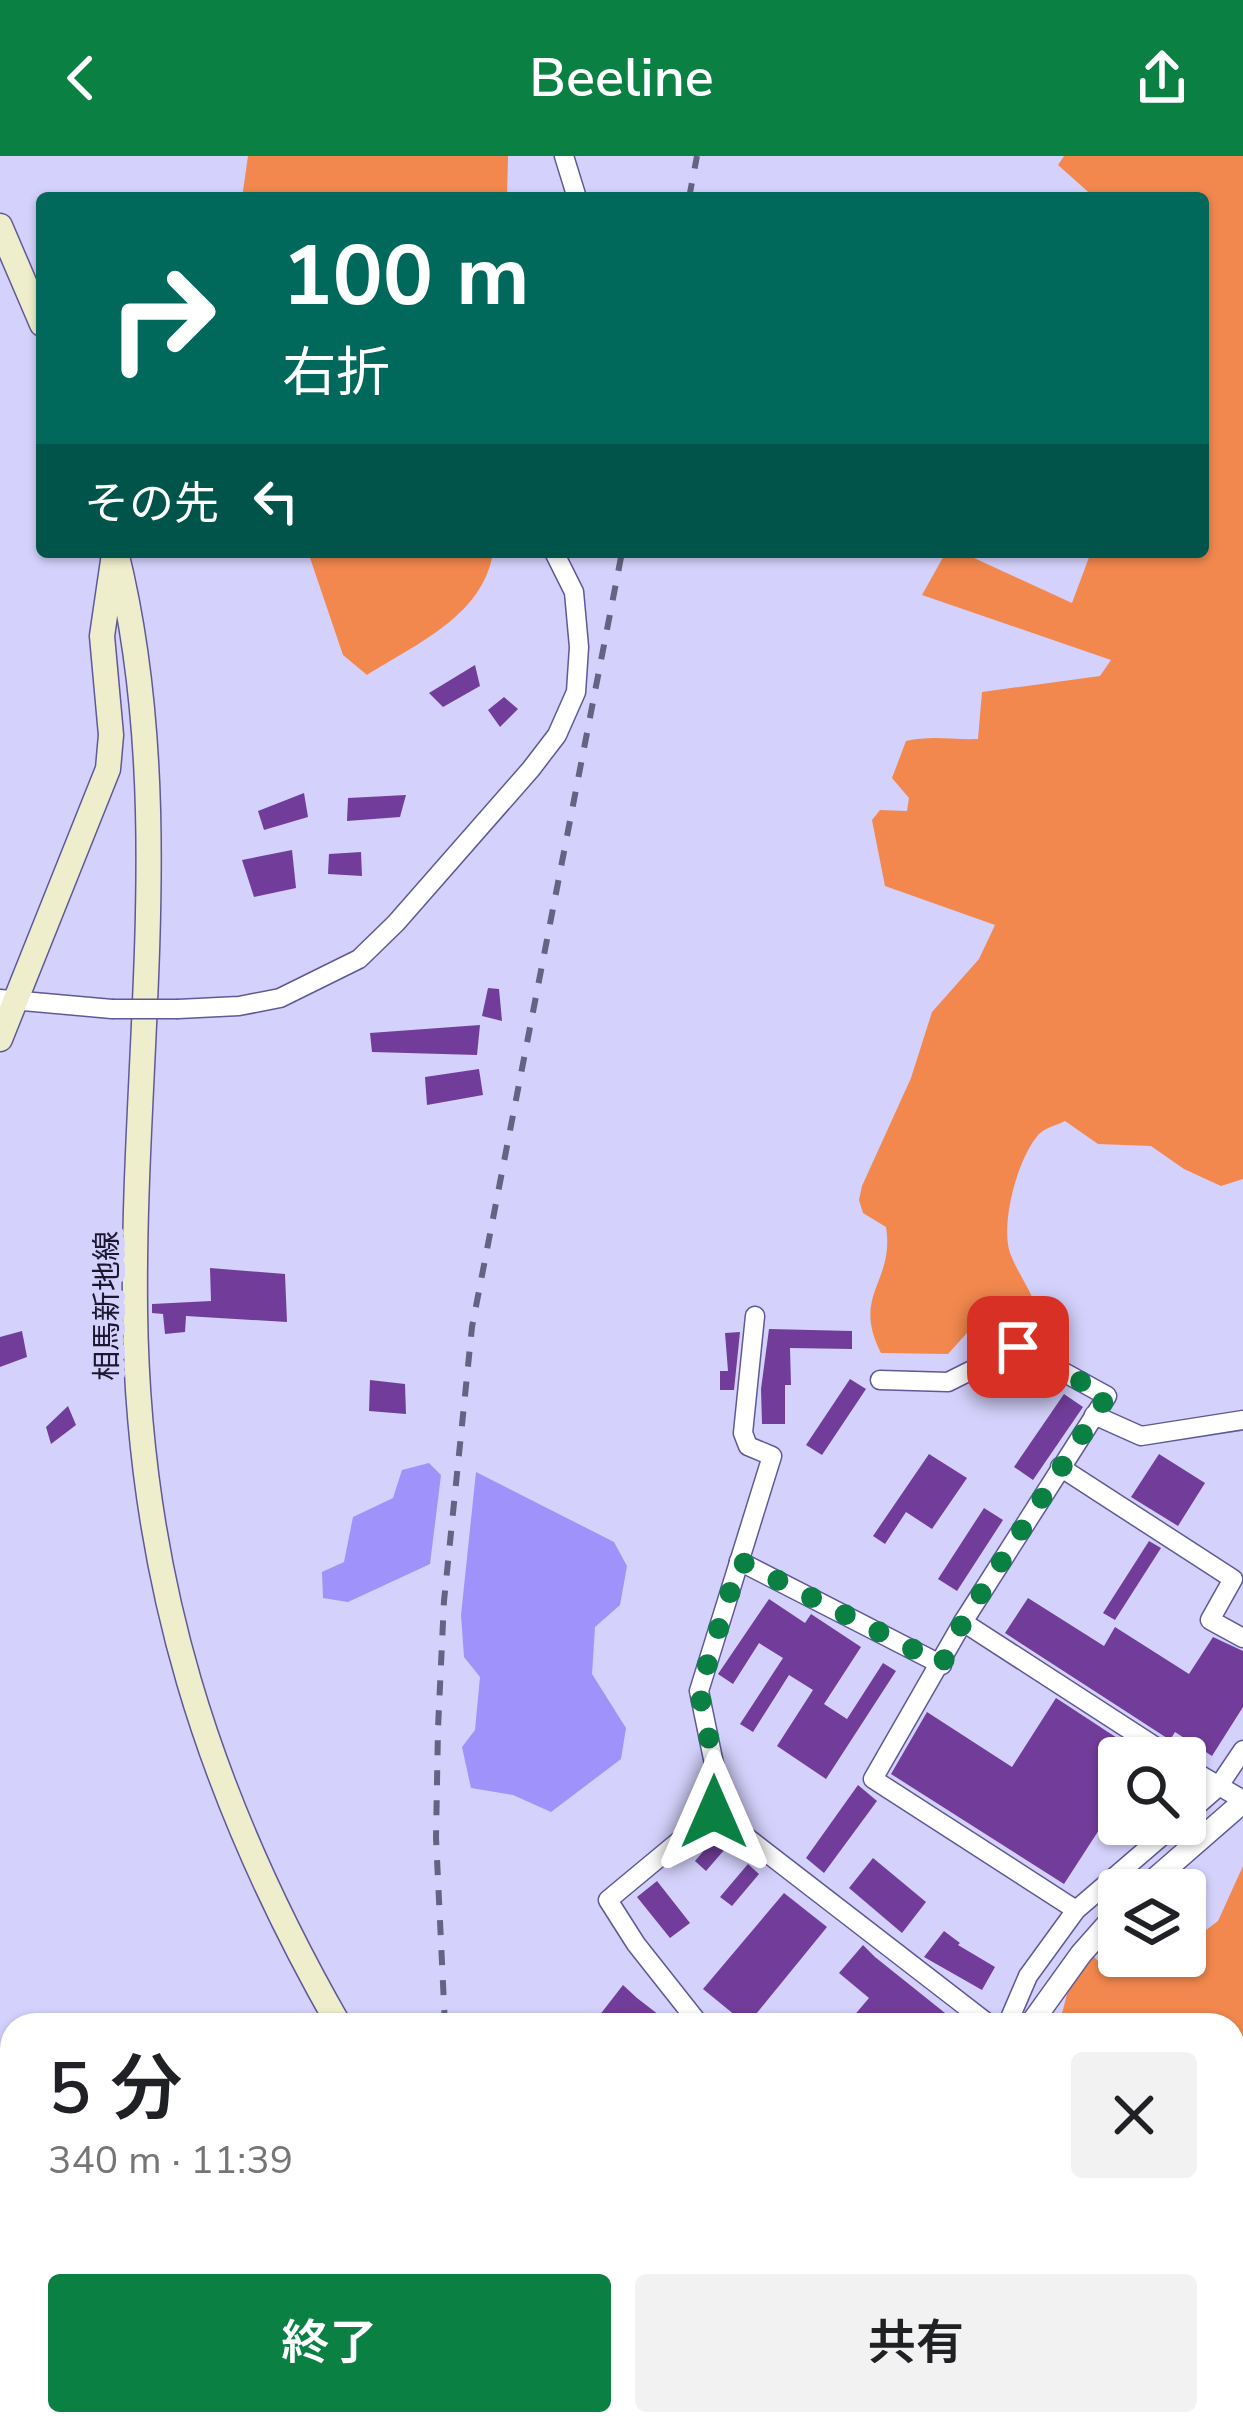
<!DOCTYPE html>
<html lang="ja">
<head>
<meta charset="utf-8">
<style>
	:root { --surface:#fff; --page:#f2f2f2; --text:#202124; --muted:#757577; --accent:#0b8043 }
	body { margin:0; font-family:"Nunito Sans","Noto Sans JP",sans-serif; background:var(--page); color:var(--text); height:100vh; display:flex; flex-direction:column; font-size:45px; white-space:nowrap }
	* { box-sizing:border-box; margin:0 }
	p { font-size:39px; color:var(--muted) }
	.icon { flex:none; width:66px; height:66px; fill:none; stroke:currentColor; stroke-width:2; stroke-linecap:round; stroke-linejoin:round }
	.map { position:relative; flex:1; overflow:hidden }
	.panel { position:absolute; left:0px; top:1857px; width:1245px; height:423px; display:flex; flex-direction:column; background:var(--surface); border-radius:36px 36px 0 0; box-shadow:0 3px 9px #0004 }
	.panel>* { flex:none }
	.guide { position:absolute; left:36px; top:36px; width:1173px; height:366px; border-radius:12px; box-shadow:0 3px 9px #0004; background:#00695c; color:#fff; overflow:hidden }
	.fabs { position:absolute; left:1098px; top:1581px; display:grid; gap:24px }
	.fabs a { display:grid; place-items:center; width:108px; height:108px; border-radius:12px; background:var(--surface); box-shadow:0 3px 9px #0004; font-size:60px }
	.pin { position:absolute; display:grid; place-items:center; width:102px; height:102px; color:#fff; margin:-51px; border-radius:24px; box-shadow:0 6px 18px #0006 }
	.me { position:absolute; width:132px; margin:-66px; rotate:0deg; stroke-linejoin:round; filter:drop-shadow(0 0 9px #0008) }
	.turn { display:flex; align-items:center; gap:42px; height:252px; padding:0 48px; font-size:54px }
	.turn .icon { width:156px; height:156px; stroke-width:2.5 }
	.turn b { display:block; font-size:84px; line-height:102px }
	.then { display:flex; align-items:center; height:114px; padding:0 48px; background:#0003; gap:24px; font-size:45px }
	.round { display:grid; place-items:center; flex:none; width:126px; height:126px; border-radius:12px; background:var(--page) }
	.overview { display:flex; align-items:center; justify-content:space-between; height:204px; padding:0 48px }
	h1 { font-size:72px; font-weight:600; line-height:90px }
	.primary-button { display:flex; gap:24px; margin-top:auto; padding:24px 48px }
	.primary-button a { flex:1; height:138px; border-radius:12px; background:var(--accent); color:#fff; font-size:48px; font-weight:600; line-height:138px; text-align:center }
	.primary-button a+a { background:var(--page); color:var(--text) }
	header { display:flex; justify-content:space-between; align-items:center; height:156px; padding:0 48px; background:var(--accent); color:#fff; font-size:54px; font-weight:600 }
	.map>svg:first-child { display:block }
	.forest { fill:#f2884e }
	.water { fill:#9f92fa }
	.building { fill:#723d9a }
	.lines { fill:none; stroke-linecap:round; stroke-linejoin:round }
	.minor-casing { stroke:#605897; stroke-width:21 }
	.tertiary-casing { stroke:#605897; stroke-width:24 }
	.secondary-casing { stroke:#605897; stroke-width:27 }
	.minor { stroke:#fff; stroke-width:18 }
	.tertiary { stroke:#fff; stroke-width:21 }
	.secondary { stroke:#efeecc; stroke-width:24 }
	.rail { stroke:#666283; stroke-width:6; stroke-dasharray:15 15; stroke-linecap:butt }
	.minor-bridge-casing { stroke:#605897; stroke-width:21; stroke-linecap:butt }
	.minor-bridge { stroke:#fff; stroke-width:18 }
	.route { stroke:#0b8043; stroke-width:21; stroke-dasharray:0 37.8 }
	.labels { text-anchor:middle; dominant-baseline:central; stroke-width:12; stroke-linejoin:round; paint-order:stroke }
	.street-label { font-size:30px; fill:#1b1731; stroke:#d4d1fc }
</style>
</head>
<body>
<header><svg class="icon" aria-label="back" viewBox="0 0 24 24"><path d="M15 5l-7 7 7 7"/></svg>Beeline<svg class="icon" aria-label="share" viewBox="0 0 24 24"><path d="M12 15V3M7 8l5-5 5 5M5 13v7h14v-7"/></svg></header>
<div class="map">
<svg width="1243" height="2278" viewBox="0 0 1243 2278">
	<rect width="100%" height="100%" fill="#d4d1fc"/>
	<!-- forest -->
	<g class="forest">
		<path d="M 248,0 L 508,0 L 507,42 L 242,42 Z"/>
		<path d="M 1064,0 L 1243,0 L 1243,1023 L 1221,1030 L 1184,1013 L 1151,990 L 1098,988 L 1065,965 C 1057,969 1045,972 1039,978 C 1018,1001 1000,1067 1010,1097 C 1020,1123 1036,1139 1040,1167 L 1030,1176 L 1003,1168 L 975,1168 L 948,1198 L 881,1197 C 851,1138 895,1127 886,1071 L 863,1057 L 859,1044 L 862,1030 L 911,922 L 932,856 L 979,803 L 995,769 L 885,730 L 872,664 L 880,654 L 907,655 L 909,642 L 892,622 L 906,585 C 931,579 952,584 978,583 L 982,536 L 1100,520 L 1111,504 L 922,439 L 946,396 L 961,396 L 1072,447 L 1091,396 L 1203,396 L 1203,42 L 1095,42 L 1058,9 Z"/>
		<path d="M 308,396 L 493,396 C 484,459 416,488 367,519 L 343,499 Z"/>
		<path d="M 1243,1710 L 1243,2193 L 1233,2190 L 1233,1869 L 1059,1869 L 1072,1819 L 1094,1801 L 1113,1819 L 1160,1800 L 1185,1800 L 1185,1790 L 1218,1765 Z"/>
	</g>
	<!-- water -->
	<g class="water">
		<path d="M 429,1307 L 441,1319 L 430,1408 L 348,1446 L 323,1442 L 322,1416 L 344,1406 L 353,1361 L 393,1342 L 402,1314 Z"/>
		<path d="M 476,1316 L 614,1386 L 627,1410 L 620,1449 L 595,1471 L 592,1518 L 626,1572 L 621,1603 L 551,1656 L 513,1639 L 471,1632 L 462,1591 L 475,1574 L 480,1521 L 464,1501 L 461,1459 Z"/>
	</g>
	<!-- building -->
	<g class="building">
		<path d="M 475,509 L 480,530 L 443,551 L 429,537 Z"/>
		<path d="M 504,541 L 518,553 L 500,571 L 488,554 Z"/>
		<path d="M 304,637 L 308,661 L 264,674 L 258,655 Z"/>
		<path d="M 406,639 L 400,661 L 347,665 L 348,642 Z"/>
		<path d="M 292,694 L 296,732 L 254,741 L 242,704 Z"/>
		<path d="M 361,696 L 362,720 L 328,718 L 329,698 Z"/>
		<path d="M 488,832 L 499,833 L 502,865 L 482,860 Z"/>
		<path d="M 480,869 L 477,899 L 372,896 L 370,877 Z"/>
		<path d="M 479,913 L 483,939 L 427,949 L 425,921 Z"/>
		<path d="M 210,1112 L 285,1118 L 287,1166 L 186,1160 L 185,1176 L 165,1178 L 163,1158 L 152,1157 L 152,1148 L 211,1145 Z"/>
		<path d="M 769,1173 L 852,1175 L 852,1193 L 790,1192 L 791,1229 L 785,1229 L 785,1268 L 762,1268 L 761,1233 Z"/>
		<path d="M 22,1175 L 27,1201 L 0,1211 L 0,1181 Z"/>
		<path d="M 740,1176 L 734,1234 L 720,1234 L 720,1215 L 728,1215 L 725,1177 Z"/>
		<path d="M 850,1223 L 866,1233 L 822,1299 L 806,1289 Z"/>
		<path d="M 370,1224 L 405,1228 L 406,1258 L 369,1255 Z"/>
		<path d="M 1064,1238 L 1083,1251 L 1033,1324 L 1014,1311 Z"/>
		<path d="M 68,1250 L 76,1269 L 51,1288 L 46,1271 Z"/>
		<path d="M 929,1298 L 967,1322 L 932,1373 L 906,1356 L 885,1388 L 873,1380 Z"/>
		<path d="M 1159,1298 L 1205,1327 L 1178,1370 L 1131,1341 Z"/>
		<path d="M 984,1352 L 1003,1364 L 957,1435 L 938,1423 Z"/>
		<path d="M 1149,1385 L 1161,1392 L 1115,1464 L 1103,1457 Z"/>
		<path d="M 1028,1442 L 1104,1490 L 1115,1471 L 1189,1518 L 1213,1481 L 1243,1495 L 1243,1551 L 1212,1600 L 1175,1576 L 1170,1584 L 1005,1477 Z"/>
		<path d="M 769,1443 L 805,1467 L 811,1458 L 861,1491 L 824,1548 L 847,1563 L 883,1507 L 896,1515 L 826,1623 L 777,1590 L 813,1534 L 789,1519 L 753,1576 L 740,1568 L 783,1502 L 759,1487 L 733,1528 L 718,1518 Z"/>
		<path d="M 1056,1542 L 1137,1595 L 1132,1602 L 1119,1602 L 1119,1666 L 1108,1660 L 1064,1728 L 891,1618 L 927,1556 L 1012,1611 Z"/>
		<path d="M 858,1629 L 877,1645 L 824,1717 L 806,1702 Z"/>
		<path d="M 719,1677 L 731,1686 L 706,1715 L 695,1705 Z"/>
		<path d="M 873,1702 L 926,1746 L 902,1777 L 849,1732 Z"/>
		<path d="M 748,1708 L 759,1718 L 732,1750 L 720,1741 Z"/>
		<path d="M 657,1725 L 690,1767 L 670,1782 L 637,1741 Z"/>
		<path d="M 784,1737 L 827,1771 L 747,1869 L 703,1833 Z"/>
		<path d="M 944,1775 L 960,1787 L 958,1789 L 995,1811 L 982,1834 L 924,1801 Z"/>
		<path d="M 863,1789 L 875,1801 L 960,1869 L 846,1869 L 869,1842 L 839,1817 Z"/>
		<path d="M 623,1829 L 637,1842 L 672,1869 L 592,1869 Z"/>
	</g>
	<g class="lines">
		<!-- minor casing -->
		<g class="minor-casing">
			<g id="minor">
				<path d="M 564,0 L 577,42"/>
				<path d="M 0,843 L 112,853"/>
				<path d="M 178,853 L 239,850 L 280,842 L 359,803 L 396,767 L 531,613 L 557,579 L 576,536 L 579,491 L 574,436 L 554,396"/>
				<path d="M 880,1224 L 948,1226 L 1018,1191 L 1107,1240 L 963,1466 L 873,1623 L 1076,1754"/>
				<path d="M 1094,1259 L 1141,1280 L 1243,1264"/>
				<path d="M 1060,1311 L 1233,1423 L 1210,1464 L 1243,1482"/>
				<path d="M 739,1405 L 942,1509"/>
				<path d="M 963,1466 L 1173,1602"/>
				<path d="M 1185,1610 L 1243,1644"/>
				<path d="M 714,1656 L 990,1869"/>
				<path d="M 1185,1660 L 1218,1631 L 1243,1594"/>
				<path d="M 700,1869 L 636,1788 L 608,1744 L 714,1656 L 719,1632 L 699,1535 L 772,1300 L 748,1290 L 743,1277 L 755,1160"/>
				<path d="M 1007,1869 L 1028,1820 L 1076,1754 L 1176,1668"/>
				<path d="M 0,2030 L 12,2028"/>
				<path d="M 350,2268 L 350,2278"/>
				<path d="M 1029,2268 L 1040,2278"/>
				<path d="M 137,2278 L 154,2268"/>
				<path d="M 960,2278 L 969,2268"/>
				<path d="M 1048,2278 L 1057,2268"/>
			</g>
		</g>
		<!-- tertiary casing -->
		<g class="tertiary-casing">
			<g id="tertiary">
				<path d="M 1142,1734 L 1243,1646"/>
				<path d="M 1030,1869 L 1081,1798 L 1119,1755"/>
				<path d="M 763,2278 L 770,2268"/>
			</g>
		</g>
		<!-- secondary casing -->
		<g class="secondary-casing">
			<g id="secondary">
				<path d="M 0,70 L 42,168"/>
				<path d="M 116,396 C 178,646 132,901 135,1154 C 138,1420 208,1640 339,1869"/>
				<path d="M 0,883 L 108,613 L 111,579 L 102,480 L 114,398"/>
				<path d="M 0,2159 L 12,2180"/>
				<path d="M 67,2268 L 74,2278"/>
				<path d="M 706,2268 L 719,2278"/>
			</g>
		</g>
		<!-- minor -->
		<use href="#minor" class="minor"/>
		<!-- tertiary -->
		<use href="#tertiary" class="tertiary"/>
		<!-- secondary -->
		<use href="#secondary" class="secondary"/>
		<!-- rail -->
		<g class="rail">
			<path d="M 689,42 L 697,0"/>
			<path d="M 445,1869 L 436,1682 L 438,1572 L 444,1445 L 472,1171 L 622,396"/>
			<path d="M 493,2268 L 495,2278"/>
		</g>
		<!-- minor-bridge casing -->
		<g class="minor-bridge-casing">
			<path id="minor-bridge" d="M 112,853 L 178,853"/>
		</g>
		<!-- minor-bridge -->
		<use href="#minor-bridge" class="minor-bridge"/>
	</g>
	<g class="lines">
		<!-- route -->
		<path class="route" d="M 714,1656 L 719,1632 L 699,1535 L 740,1405 L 942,1508 L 963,1466 L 1107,1240 L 1018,1191"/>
	</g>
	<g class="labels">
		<!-- street labels -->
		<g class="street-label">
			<text transform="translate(107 1150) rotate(-90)">相馬新地線</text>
		</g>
	</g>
</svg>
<div class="fabs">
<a><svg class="icon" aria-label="search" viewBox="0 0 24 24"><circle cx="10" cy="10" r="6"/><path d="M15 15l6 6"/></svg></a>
<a><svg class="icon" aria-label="layers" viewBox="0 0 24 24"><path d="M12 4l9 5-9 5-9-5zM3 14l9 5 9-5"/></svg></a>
</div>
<div class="pin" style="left:1018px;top:1191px;background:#d93025"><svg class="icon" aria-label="arrive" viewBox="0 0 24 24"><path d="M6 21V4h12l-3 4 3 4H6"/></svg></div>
<svg class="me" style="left:714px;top:1656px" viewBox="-20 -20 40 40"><path d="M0-17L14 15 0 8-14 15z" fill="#0b8043" stroke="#fff" stroke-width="4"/></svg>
<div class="guide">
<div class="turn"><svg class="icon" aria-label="right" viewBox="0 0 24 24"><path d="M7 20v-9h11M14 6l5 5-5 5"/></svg><div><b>100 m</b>右折</div></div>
<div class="then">その先<svg class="icon" aria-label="left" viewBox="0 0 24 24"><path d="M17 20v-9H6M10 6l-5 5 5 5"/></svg></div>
</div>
<section class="panel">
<div class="overview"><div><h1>5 分</h1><p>340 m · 11:39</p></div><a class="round"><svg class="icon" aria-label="close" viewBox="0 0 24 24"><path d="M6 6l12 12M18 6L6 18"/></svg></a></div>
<div class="primary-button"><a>終了</a><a>共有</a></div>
</section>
</div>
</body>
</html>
